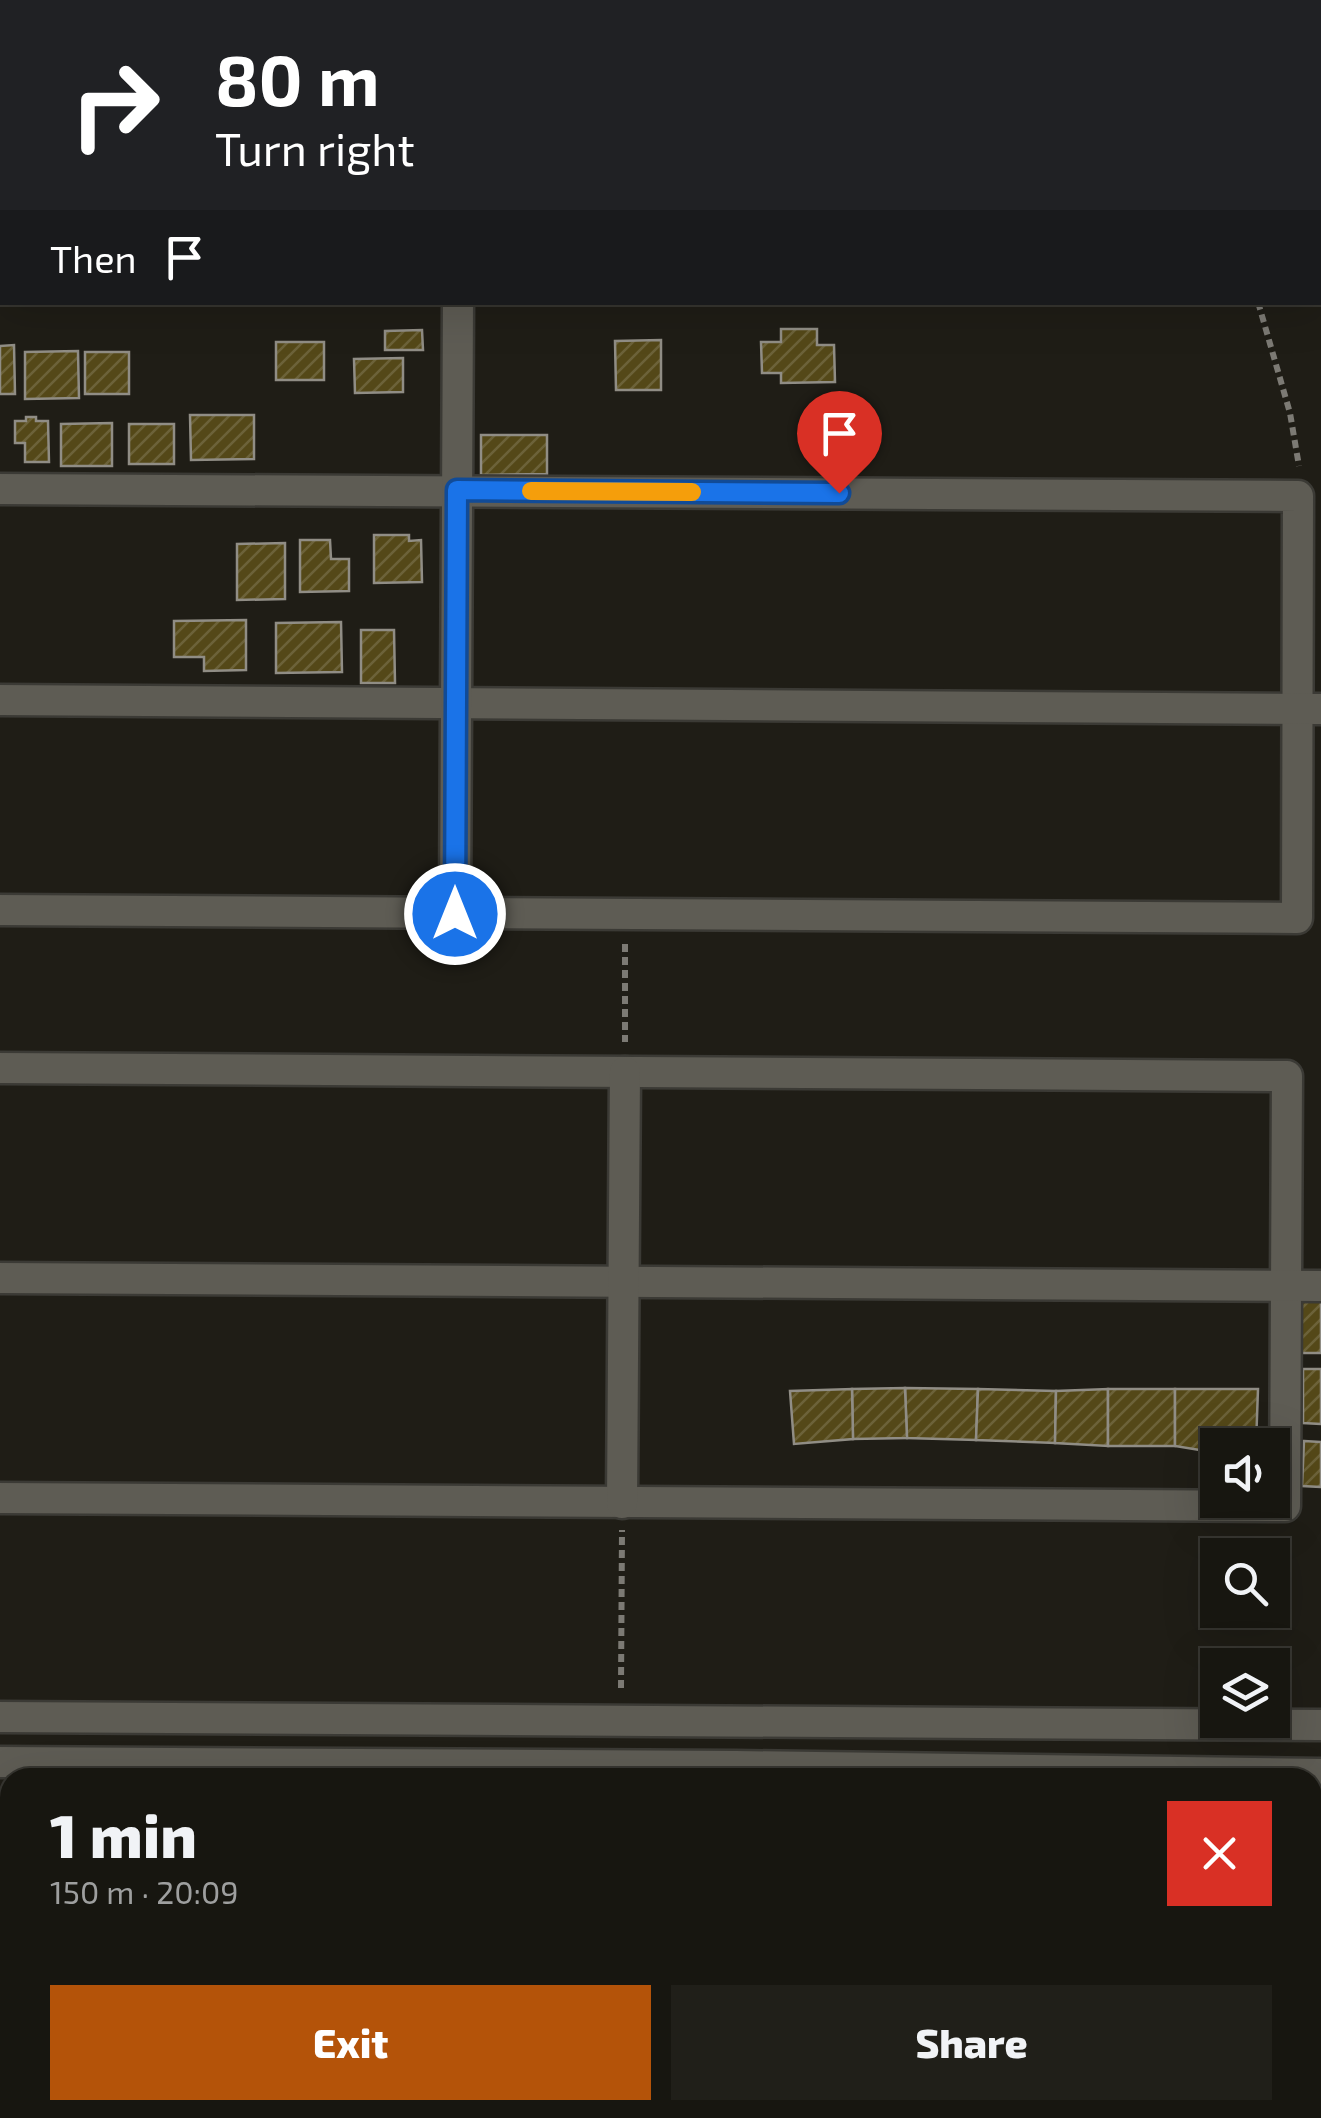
<!DOCTYPE html>
<html lang="en">
<head>
<meta charset="utf-8">
<style>
	:root { --surface:#171610; --page:#201f19; --text:#f1f3f6; --muted:#9e9f9f; --line:#363530; --accent:#b45309 }
	body { margin:0; font-family:"Exo 2",sans-serif; background:var(--page); color:var(--text); height:100vh; display:flex; flex-direction:column; font-size:38px; white-space:nowrap }
	* { box-sizing:border-box; margin:0 }
	p { font-size:32px; color:var(--muted) }
	.icon { flex:none; width:55px; height:55px; fill:none; stroke:currentColor; stroke-width:2; stroke-linecap:round; stroke-linejoin:round }
	.map { position:relative; flex:1; overflow:hidden }
	.details { position:absolute; left:0px; top:1768px; width:1322px; height:352px; display:flex; flex-direction:column; background:var(--surface); border-radius:30px 30px 0 0; box-shadow:0 10px 40px #0002,0 0 0 2px var(--line) }
	.details>* { flex:none }
	.hud { position:absolute; left:0px; top:0px; width:1322px; height:305px; box-shadow:0 10px 40px #0002,0 0 0 2px var(--line); background:#202124; color:#fff; overflow:hidden }
	.fabs { position:absolute; left:1200px; top:1428px; display:grid; gap:20px }
	.fabs a { display:grid; place-items:center; width:90px; height:90px; border-radius:0px; background:var(--surface); box-shadow:0 10px 40px #0002,0 0 0 2px var(--line); font-size:50px }
	.pin { position:absolute; display:grid; place-items:center; width:85px; height:85px; color:#fff; margin:-102px -42px; border-radius:50% 50% 50% 0; rotate:-45deg; box-shadow:0 0 10px #0007 }
	.pin .icon { rotate:45deg }
	.me { position:absolute; width:110px; margin:-55px; rotate:0deg; stroke-linejoin:round; filter:drop-shadow(0 0 8px #0008) }
	.turn { display:flex; align-items:center; gap:35px; height:210px; padding:0 50px; font-size:45px }
	.turn .icon { width:130px; height:130px; stroke-width:2.5 }
	.turn b { display:block; font-size:70px; line-height:85px }
	.then { display:flex; align-items:center; height:95px; padding:0 50px; background:#0003; gap:20px; font-size:38px }
	.round { display:grid; place-items:center; flex:none; width:105px; height:105px; border-radius:0px; background:var(--page) }
	.headline { display:flex; align-items:center; justify-content:space-between; height:170px; padding:0 50px }
	h1 { font-size:60px; font-weight:800; line-height:75px }
	.primary-button { display:flex; gap:20px; margin-top:auto; padding:20px 50px }
	.primary-button a { flex:1; height:115px; border-radius:0px; background:var(--accent); color:#fff; font-size:40px; font-weight:800; line-height:115px; text-align:center }
	.primary-button a+a { background:var(--page); color:var(--text) }
	.map>svg:first-child { display:block }
	.park { fill:url(#park-dots) }
	.lines { fill:none; stroke-linecap:round; stroke-linejoin:round }
	.stream { stroke:#5c8a90; stroke-width:10 }
	.building { fill:url(#building-hatch); stroke:#908d85; stroke-width:2.5 }
	.minor-casing { stroke:#3b3a35; stroke-width:35 }
	.tertiary-casing { stroke:#3b3a35; stroke-width:35 }
	.path { stroke:#7c7a74; stroke-width:6; stroke-dasharray:8 5; stroke-linecap:butt }
	.minor { stroke:#5e5c54; stroke-width:30 }
	.tertiary { stroke:#5e5c54; stroke-width:30 }
	.route-casing { stroke:#114b97; stroke-width:25 }
	.route { stroke:#1a73e8; stroke-width:18 }
	.slow { stroke:#f59e0b; stroke-width:18 }
</style>
</head>
<body>
<div class="map">
<svg width="1321" height="2118" viewBox="0 0 1321 2118">
	<defs>
		<pattern id="park-dots" width="8" height="8" patternUnits="userSpaceOnUse" patternTransform="scale(2.5)"><rect width="8" height="8" fill="#0f2e15"/><path d="M2 2h.1M6 6h.1" fill="none" stroke="#314c36" stroke-width="1.8" stroke-linecap="round"/></pattern>
		<pattern id="building-hatch" width="6" height="6" patternUnits="userSpaceOnUse" patternTransform="scale(2.5)"><rect width="6" height="6" fill="#544818"/><path d="M-1 1l2-2M0 6l6-6M5 7l2-2" fill="none" stroke="#6c6239"/></pattern>
	</defs>
	<rect width="100%" height="100%" fill="#1f1d16"/>
	<!-- park -->
	<g class="park">
		<path d="M 0,1804 L 10,1804 L 10,1962 L 0,1961 Z"/>
		<rect x="1312" y="1821" width="9" height="183"/>
	</g>
	<g class="lines">
		<!-- stream -->
		<g class="stream">
			<path d="M 0,1916 L 10,1918"/>
			<path d="M 1312,1953 L 1321,1954"/>
		</g>
	</g>
	<!-- building -->
	<g class="building">
		<path d="M 781,329 L 817,329 L 817,345 L 834,345 L 835,382 L 781,383 L 781,373 L 762,373 L 761,342 L 781,342 Z"/>
		<path d="M 422,330 L 423,350 L 385,350 L 385,331 Z"/>
		<path d="M 661,340 L 661,390 L 616,390 L 615,341 Z"/>
		<rect x="276" y="342" width="48" height="38"/>
		<path d="M 14,345 L 15,394 L 0,394 L 0,346 Z"/>
		<path d="M 78,351 L 79,398 L 25,399 L 25,352 Z"/>
		<rect x="85" y="352" width="44" height="42"/>
		<path d="M 403,358 L 403,392 L 355,393 L 354,359 Z"/>
		<path d="M 190,415 L 254,415 L 254,459 L 191,460 Z"/>
		<path d="M 26,417 L 36,417 L 36,421 L 48,421 L 49,462 L 25,462 L 25,443 L 15,443 L 15,421 L 26,421 Z"/>
		<path d="M 112,423 L 112,466 L 61,466 L 61,424 Z"/>
		<rect x="129" y="424" width="45" height="40"/>
		<path d="M 481,435 L 547,435 L 547,474 L 481,475 Z"/>
		<path d="M 374,535 L 409,535 L 409,541 L 421,540 L 422,582 L 374,583 Z"/>
		<path d="M 300,540 L 330,540 L 331,559 L 349,559 L 349,591 L 300,592 Z"/>
		<path d="M 285,543 L 285,599 L 237,600 L 237,544 Z"/>
		<path d="M 246,620 L 246,670 L 204,671 L 204,657 L 174,657 L 174,621 Z"/>
		<path d="M 341,622 L 342,672 L 276,673 L 276,623 Z"/>
		<path d="M 361,630 L 394,630 L 395,683 L 361,683 Z"/>
		<path d="M 1298,1301 L 1321,1301 L 1321,1353 L 1299,1353 Z"/>
		<path d="M 1303,1369 L 1321,1369 L 1321,1424 L 1303,1423 Z"/>
		<path d="M 905,1388 L 978,1389 L 976,1440 L 907,1438 Z"/>
		<path d="M 905,1388 L 907,1438 L 853,1439 L 852,1389 Z"/>
		<path d="M 852,1389 L 853,1439 L 794,1444 L 790,1391 Z"/>
		<path d="M 978,1389 L 1056,1391 L 1055,1443 L 976,1440 Z"/>
		<path d="M 1108,1389 L 1108,1446 L 1055,1443 L 1056,1391 Z"/>
		<rect x="1108" y="1389" width="67" height="57"/>
		<path d="M 1175,1389 L 1258,1389 L 1256,1445 L 1218,1445 L 1218,1453 L 1175,1446 Z"/>
		<path d="M 1304,1441 L 1321,1442 L 1321,1487 L 1302,1486 Z"/>
		<path d="M 597,2110 L 646,2110 L 645,2118 L 596,2118 Z"/>
		<path d="M 692,2110 L 744,2110 L 744,2115 L 727,2114 L 727,2118 L 692,2115 Z"/>
		<path d="M 759,2110 L 810,2110 L 809,2118 L 758,2118 Z"/>
		<path d="M 825,2110 L 876,2110 L 875,2118 L 824,2118 Z"/>
		<path d="M 968,2110 L 989,2110 L 1057,2115 L 1056,2118 L 967,2118 Z"/>
	</g>
	<g class="lines">
		<!-- minor casing -->
		<g class="minor-casing">
			<g id="minor">
				<path d="M 631,0 L 631,2"/>
				<path d="M 1031,0 L 1034,2"/>
				<path d="M 461,2 L 461,0"/>
				<path d="M 987,2 L 989,0"/>
				<path d="M 0,69 L 2,69"/>
				<path d="M 0,278 L 2,278"/>
				<path d="M 0,489 L 1298,496 L 1297,918 L 0,910"/>
				<path d="M 0,700 L 1321,709"/>
				<path d="M 455,914 L 458,302"/>
				<path d="M 0,1068 L 1287,1076 L 1285,1506 L 0,1498"/>
				<path d="M 0,1278 L 1321,1286"/>
				<path d="M 622,1503 L 625,1072"/>
				<path d="M 1312,2019 L 1321,2019"/>
				<path d="M 0,2107 L 10,2107"/>
				<path d="M 41,2110 L 139,2118"/>
				<path d="M 367,2118 L 367,2110"/>
			</g>
		</g>
		<!-- tertiary casing -->
		<g class="tertiary-casing">
			<g id="tertiary">
				<path d="M 1230,0 L 1233,2"/>
				<path d="M 1320,125 L 1321,127"/>
				<path d="M 0,1717 L 1321,1725"/>
				<path d="M 0,1762 L 736,1766 L 1321,1774"/>
			</g>
		</g>
		<!-- path -->
		<g class="path">
			<path d="M 1320,241 L 1321,240"/>
			<path d="M 1258,302 L 1290,413 L 1299,466"/>
			<path d="M 625,944 L 625,1042"/>
			<path d="M 621,1688 L 622,1530"/>
		</g>
		<!-- minor -->
		<use href="#minor" class="minor"/>
		<!-- tertiary -->
		<use href="#tertiary" class="tertiary"/>
	</g>
	<g class="lines">
		<!-- route casing -->
		<g class="route-casing">
			<path id="route" d="M 455,914 L 457,490 L 839,493"/>
		</g>
		<!-- route -->
		<use href="#route" class="route"/>
		<!-- slow -->
		<path class="slow" d="M 531,491 L 692,492"/>
	</g>
</svg>
<div class="fabs">
<a><svg class="icon" aria-label="sound" viewBox="0 0 24 24"><path d="M4 9h4l5-4v14l-5-4H4zM17 9q2 3 0 6"/></svg></a>
<a><svg class="icon" aria-label="search" viewBox="0 0 24 24"><circle cx="10" cy="10" r="6"/><path d="M15 15l6 6"/></svg></a>
<a><svg class="icon" aria-label="layers" viewBox="0 0 24 24"><path d="M12 4l9 5-9 5-9-5zM3 14l9 5 9-5"/></svg></a>
</div>
<div class="pin" style="left:839px;top:493px;background:#d93025"><svg class="icon" aria-label="arrive" viewBox="0 0 24 24"><path d="M6 21V4h12l-3 4 3 4H6"/></svg></div>
<svg class="me" style="left:455px;top:914px" viewBox="-20 -20 40 40"><circle r="17" fill="#1a73e8" stroke="#fff" stroke-width="3"/><path d="M0-11L8 9 0 5-8 9z" fill="#fff"/></svg>
<div class="hud">
<div class="turn"><svg class="icon" aria-label="right" viewBox="0 0 24 24"><path d="M7 20v-9h11M14 6l5 5-5 5"/></svg><div><b>80 m</b>Turn right</div></div>
<div class="then">Then<svg class="icon" aria-label="arrive" viewBox="0 0 24 24"><path d="M6 21V4h12l-3 4 3 4H6"/></svg></div>
</div>
<section class="details">
<div class="headline"><div><h1>1 min</h1><p>150 m · 20:09</p></div><a class="round" style="background:#d93025;color:#fff"><svg class="icon" aria-label="close" viewBox="0 0 24 24"><path d="M6 6l12 12M18 6L6 18"/></svg></a></div>
<div class="primary-button"><a>Exit</a><a>Share</a></div>
</section>
</div>
</body>
</html>
